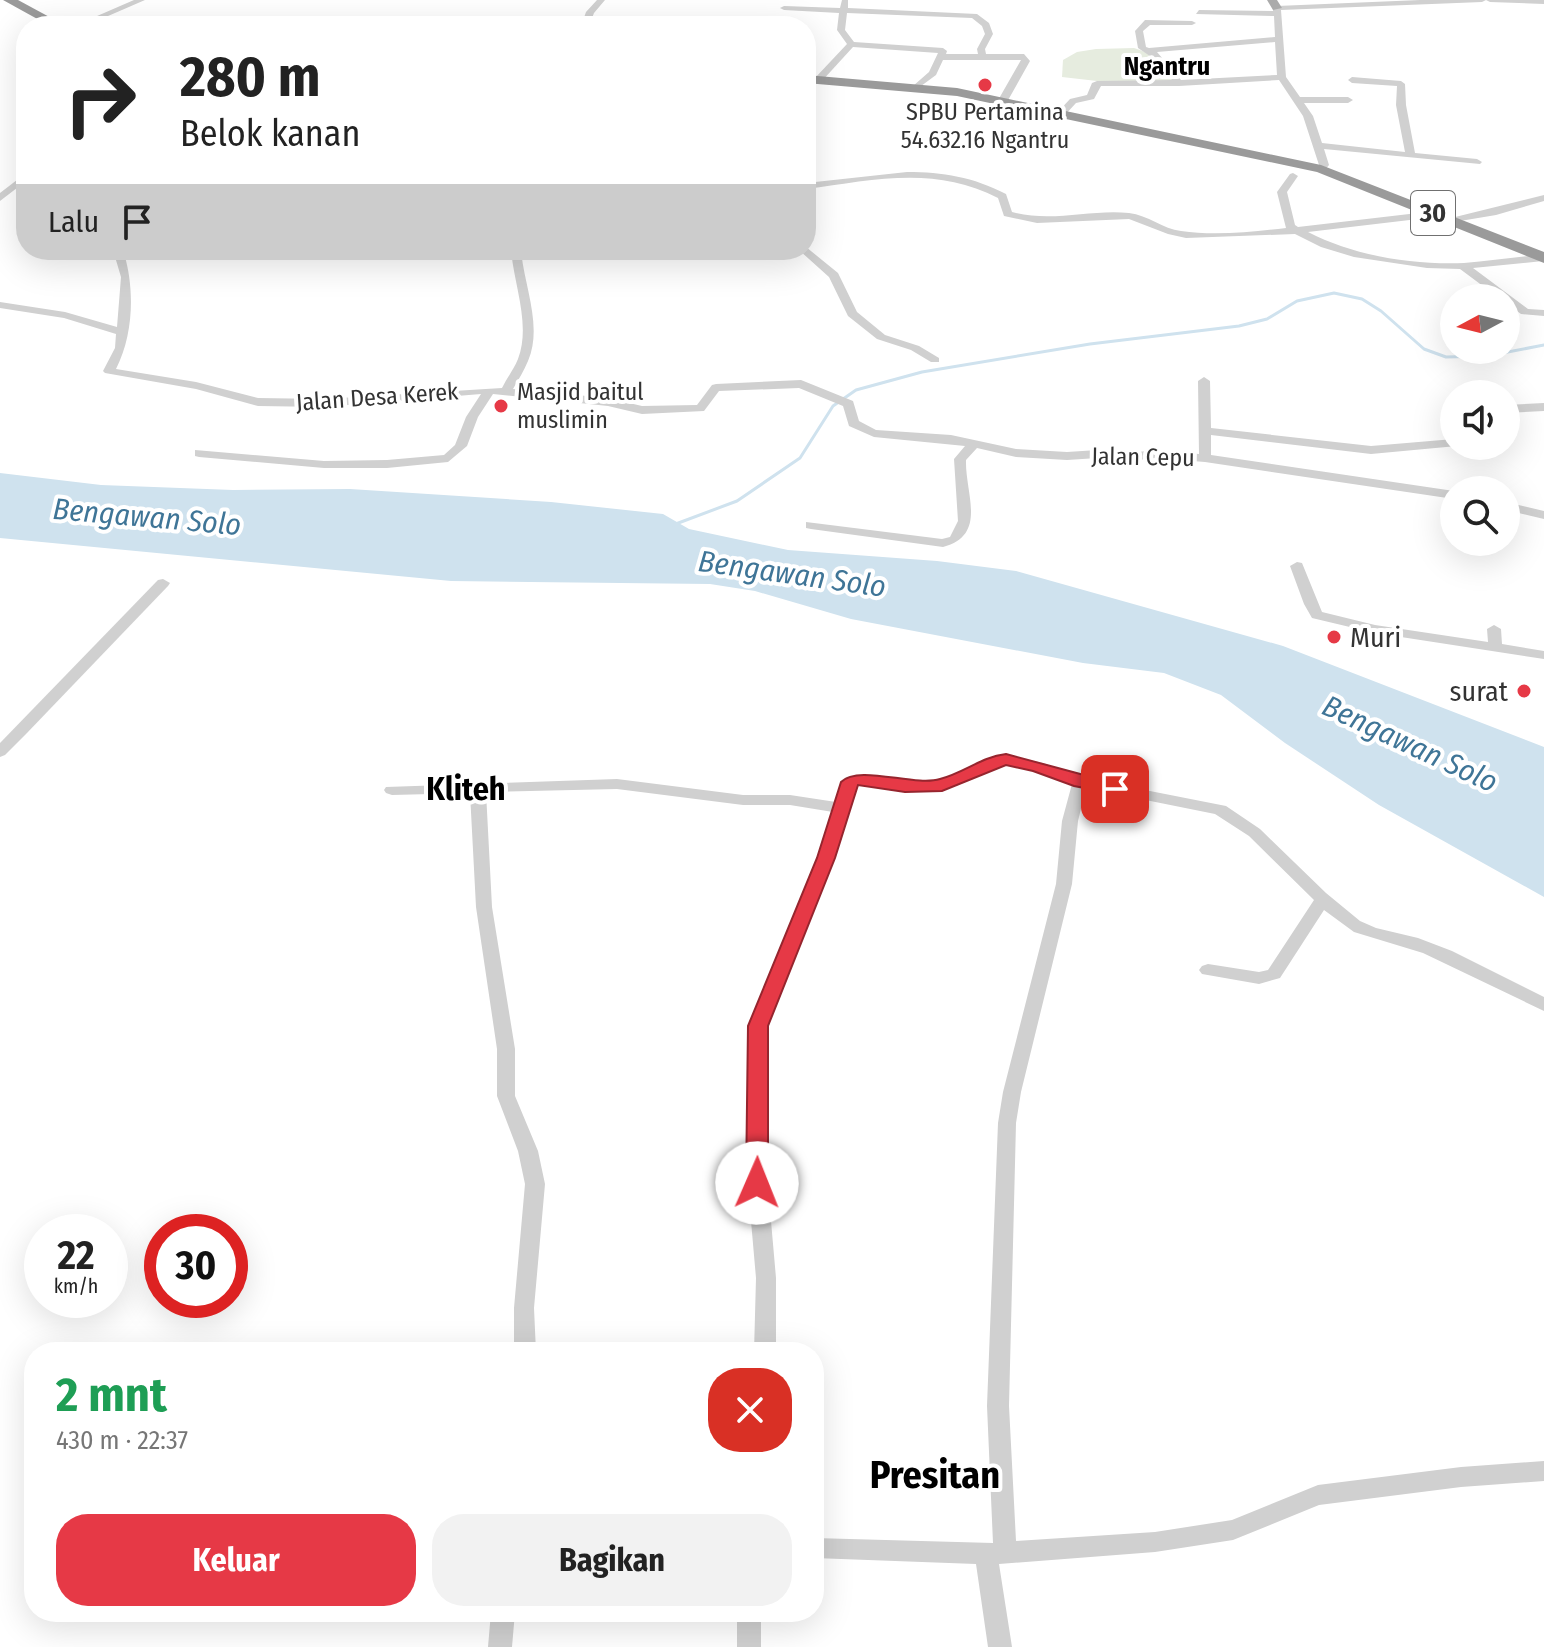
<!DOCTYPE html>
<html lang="id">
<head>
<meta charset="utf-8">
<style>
	:root { --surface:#fff; --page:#f2f2f2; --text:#222; --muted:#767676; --accent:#e63946 }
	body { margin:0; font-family:"Fira Sans Condensed",sans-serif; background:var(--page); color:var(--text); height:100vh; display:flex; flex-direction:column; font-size:30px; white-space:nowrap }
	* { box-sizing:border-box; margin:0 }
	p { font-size:26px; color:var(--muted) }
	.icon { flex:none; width:44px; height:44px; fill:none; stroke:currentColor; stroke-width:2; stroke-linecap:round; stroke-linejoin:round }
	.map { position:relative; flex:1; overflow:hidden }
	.side { position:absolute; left:24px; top:1342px; width:800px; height:280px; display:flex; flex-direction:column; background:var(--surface); border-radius:32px; box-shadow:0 8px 32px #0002 }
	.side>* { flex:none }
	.hud { position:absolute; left:16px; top:16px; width:800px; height:244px; border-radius:32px; box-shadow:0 8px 32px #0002; background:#fff; color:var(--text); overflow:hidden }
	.needle { width:52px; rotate:263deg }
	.tools { position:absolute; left:1440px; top:284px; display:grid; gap:16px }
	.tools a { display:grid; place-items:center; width:80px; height:80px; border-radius:50%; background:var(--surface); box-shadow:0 8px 32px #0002; font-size:40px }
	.speed { position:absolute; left:24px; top:1214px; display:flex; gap:16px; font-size:40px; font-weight:700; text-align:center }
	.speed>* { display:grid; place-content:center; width:104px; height:104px; border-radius:50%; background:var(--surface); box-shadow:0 8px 32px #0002; line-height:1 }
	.speed small { font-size:20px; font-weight:400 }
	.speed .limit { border:12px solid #d22; background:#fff; color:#111 }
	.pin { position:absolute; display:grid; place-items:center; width:68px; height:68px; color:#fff; margin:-34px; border-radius:16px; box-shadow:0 4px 12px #0006 }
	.me { position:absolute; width:88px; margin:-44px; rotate:1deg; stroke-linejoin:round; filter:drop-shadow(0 0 6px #0008) }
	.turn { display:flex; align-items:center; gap:28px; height:168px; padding:0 32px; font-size:36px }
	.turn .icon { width:104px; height:104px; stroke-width:2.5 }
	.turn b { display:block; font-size:56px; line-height:68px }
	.then { display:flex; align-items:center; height:76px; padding:0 32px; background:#0003; gap:16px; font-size:30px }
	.round { display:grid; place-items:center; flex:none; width:84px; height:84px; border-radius:32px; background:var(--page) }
	.summary { display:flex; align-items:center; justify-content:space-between; height:136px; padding:0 32px }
	h1 { font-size:48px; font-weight:700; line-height:60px; color:#1e9e55 }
	.primary-button { display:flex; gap:16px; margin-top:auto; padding:16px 32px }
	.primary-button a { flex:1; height:92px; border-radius:32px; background:var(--accent); color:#fff; font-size:32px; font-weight:700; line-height:92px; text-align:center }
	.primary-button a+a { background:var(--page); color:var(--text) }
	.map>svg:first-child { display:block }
	.green { fill:#e6ecdf }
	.water { fill:#cfe2ee }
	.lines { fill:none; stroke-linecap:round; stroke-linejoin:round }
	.stream { stroke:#cfe2ee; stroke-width:3 }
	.minor { fill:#d0d0d0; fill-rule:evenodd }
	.major { fill:#ababab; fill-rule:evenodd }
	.highway { fill:#9a9a9a; fill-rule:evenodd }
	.route { fill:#e63946; stroke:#96252e; stroke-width:2 }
	.poi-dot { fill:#e63946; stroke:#fff; stroke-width:3 }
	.labels { text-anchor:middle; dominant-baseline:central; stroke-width:8; stroke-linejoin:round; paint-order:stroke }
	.far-poi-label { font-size:24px; fill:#333; stroke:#fff }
	.far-street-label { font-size:24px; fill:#333; stroke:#fff }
	.far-quarter-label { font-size:26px; font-weight:bold; fill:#000; stroke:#fff }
	.shield { fill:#fff; stroke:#707070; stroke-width:2 }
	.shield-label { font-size:26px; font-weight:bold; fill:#333 }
	.poi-label { font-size:28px; fill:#333; stroke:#fff; text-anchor:start }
	.water-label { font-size:30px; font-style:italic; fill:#3f7597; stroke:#fff }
	.quarter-label { font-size:32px; font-weight:bold; fill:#000; stroke:#fff }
	.near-quarter-label { font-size:38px; font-weight:bold; fill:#000; stroke:#fff }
</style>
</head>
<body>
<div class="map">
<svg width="1544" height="1647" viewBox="0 0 1544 1647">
	<rect width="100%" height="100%" fill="#fff"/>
	<!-- green -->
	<path class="green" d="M 1134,48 C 1155,54 1163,65 1175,82 L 1097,81 L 1062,77 L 1063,60 L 1077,52 L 1096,49 Z"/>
	<!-- water -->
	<path class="water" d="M 0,473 L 101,485 L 233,490 L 350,489 L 551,502 L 663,514 L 689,529 L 788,550 L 937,561 L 1016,571 L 1283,646 L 1544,747 L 1544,897 L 1379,805 L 1285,743 L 1221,695 L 1164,673 L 1083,663 L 851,619 L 755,591 L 710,584 L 451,581 L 0,538 Z"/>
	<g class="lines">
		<!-- stream -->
		<path class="stream" d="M 673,525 L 737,501 L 800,458 L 833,406 L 856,390 L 922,372 L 1090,344 L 1239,326 L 1267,319 L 1297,301 L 1334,293 L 1362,299 L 1381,311 L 1424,349 L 1446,357 L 1487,356 L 1544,345"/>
		<!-- minor -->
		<g class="minor">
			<path d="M 134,0 L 145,0 L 85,26 L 74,26 Z"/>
			<path d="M 597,0 L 605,0 L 594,13 L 589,26 L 581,26 L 586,12 Z"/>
			<path d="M 842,0 L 848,0 L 848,8 L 977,14 L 989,23 L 993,34 L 985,49 L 986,54 L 1024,54 L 1030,61 L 1007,102 L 1002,105 L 997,102 L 1021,60 L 943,60 L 936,75 L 917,89 L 913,86 L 929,72 L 938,53 L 853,47 L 821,82 L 815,82 L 815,78 L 847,44 L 837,30 L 839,13 L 784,10 L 780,8 L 784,6 L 840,8 ZM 847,13 L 972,18 L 982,26 L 985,34 L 977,49 L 978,54 L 946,54 L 947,51 L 943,48 L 854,42 L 845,30 Z"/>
			<path d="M 1420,0 L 1544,0 L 1544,4 L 1490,2 L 1486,0 L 1482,2 L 1281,10 L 1286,77 L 1300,97 L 1348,97 L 1353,100 L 1348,103 L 1304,103 L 1313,116 L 1322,143 L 1405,152 L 1396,105 L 1397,86 L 1352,83 L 1348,80 L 1352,77 L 1401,81 L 1405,84 L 1406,105 L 1415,153 L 1477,159 L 1482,162 L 1480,164 L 1324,149 L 1329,165 L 1324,171 L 1318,171 L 1319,165 L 1303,116 L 1279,80 L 1179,86 L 1101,86 L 1094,99 L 1076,103 L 1064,116 L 1056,114 L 1070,99 L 1087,95 L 1092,83 L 1097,81 L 1172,80 L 1156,60 L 1138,48 L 1135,31 L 1145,20 L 1192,21 L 1196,23 L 1192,25 L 1150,25 L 1143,31 L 1146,47 L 1149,48 L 1275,37 L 1274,16 L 1196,14 L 1199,10 L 1273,11 L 1273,8 L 1277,6 ZM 1275,42 L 1277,75 L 1181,80 L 1157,52 Z"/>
			<path d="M 907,172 C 943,172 973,177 1006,194 L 1012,212 C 1052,223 1090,209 1129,213 C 1148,215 1163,229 1181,231 C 1214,236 1252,232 1286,228 L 1277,192 L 1290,174 L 1293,173 L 1298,176 L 1287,192 L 1295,225 L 1298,227 L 1435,211 L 1440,214 L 1435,217 L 1308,232 C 1354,256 1413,265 1464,263 C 1491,261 1517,256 1544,255 L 1543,261 L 1473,268 L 1528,309 L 1544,310 L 1544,316 L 1521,314 L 1506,303 L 1506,298 L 1499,298 L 1460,269 L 1427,268 L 1354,257 L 1321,247 L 1295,234 L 1186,238 L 1168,234 L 1129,219 L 1037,223 L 1004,216 L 998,198 C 935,165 873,180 806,189 L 806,183 Z"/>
			<path d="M 26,173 L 26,181 L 0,201 L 0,193 Z"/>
			<path d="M 1544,195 L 1544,201 L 1496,215 L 1448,223 L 1443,220 Z"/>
			<path d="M 806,247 L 838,273 L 857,312 L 885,335 L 919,346 L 939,358 L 939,362 L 931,362 L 911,350 L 877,339 L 848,316 L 829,277 L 799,250 L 806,250 Z"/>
			<path d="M 113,250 L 123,250 C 135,287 134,334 116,369 L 196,382 L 258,398 L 324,399 L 502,388 C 507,378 514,369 518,359 C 531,325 514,285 511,250 L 521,250 C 524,286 543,326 528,361 C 524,371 518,380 513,389 L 608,398 L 642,406 L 697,405 L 712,385 L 716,384 L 801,380 L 853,401 L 859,421 L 876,430 L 951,435 L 1016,449 L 1067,452 L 1113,449 L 1130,453 L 1155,450 L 1199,454 L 1198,381 L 1204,377 L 1210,381 L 1211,428 L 1371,446 L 1454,439 L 1454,446 L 1457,446 L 1371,454 L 1211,435 L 1211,455 L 1454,491 L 1454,499 L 1205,462 L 1155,458 L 1130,461 L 1113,457 L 1067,460 L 1016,457 L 977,448 L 966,460 C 965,494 988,535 943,547 L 811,529 L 806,528 L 806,522 L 942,539 L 950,537 L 958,521 L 954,459 L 965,446 L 874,437 L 849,426 L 843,406 L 799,388 L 719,391 L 704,411 L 642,414 L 608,406 L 493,394 L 478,417 L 467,446 L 448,462 L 387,468 L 324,468 L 199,457 L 195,456 L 195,450 L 324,461 L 387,460 L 444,455 L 455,445 L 466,417 L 481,394 L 324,407 L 258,406 L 196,389 L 105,373 L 103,371 L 115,348 L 116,334 L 64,318 L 0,308 L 0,302 L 65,312 L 117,327 L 121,277 Z"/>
			<path d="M 1544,403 L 1544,411 L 1506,413 L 1506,405 Z"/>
			<path d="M 1506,502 L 1544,511 L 1544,519 L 1506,510 Z"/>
			<path d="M 1297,562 L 1302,563 L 1322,612 L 1375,625 L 1488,642 L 1487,629 L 1494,625 L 1501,629 L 1502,644 L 1544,651 L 1544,659 L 1375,633 L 1312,618 L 1304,604 L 1290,566 Z"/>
			<path d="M 163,579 L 170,583 L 168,586 L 26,734 L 5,755 L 0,757 L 0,743 L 158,580 Z"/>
			<path d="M 1006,755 L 1043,763 L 1084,778 L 1226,806 L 1260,829 L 1326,893 L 1360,921 L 1376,928 L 1418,938 L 1452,951 L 1544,997 L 1544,1011 L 1423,953 L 1354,932 L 1324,910 L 1280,978 L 1259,984 L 1202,974 L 1199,970 L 1202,966 L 1208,964 L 1259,972 L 1268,970 L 1314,900 L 1249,836 L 1215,814 L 1086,788 L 1078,821 L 1072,884 L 1021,1092 L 1016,1123 L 1009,1406 L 1016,1541 L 1155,1532 L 1232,1520 L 1318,1485 L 1461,1467 L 1544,1461 L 1544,1481 L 1461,1487 L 1319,1505 L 1233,1540 L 1155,1552 L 999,1564 L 1012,1647 L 988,1647 L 976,1564 L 814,1558 L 814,1538 L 993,1543 L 987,1406 L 998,1123 L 1003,1092 L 1056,884 L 1062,821 L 1072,784 C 1049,775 1023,763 998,765 L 942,790 L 905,791 L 858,785 L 827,875 L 767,1026 L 766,1164 L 776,1278 L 776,1352 L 754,1352 L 756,1278 L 746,1164 L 749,1026 L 811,875 L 833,812 L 790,805 L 743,805 L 617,789 L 486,792 L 492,907 L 515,1049 L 515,1096 L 538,1151 L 545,1184 L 534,1308 L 536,1352 L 514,1352 L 514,1308 L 525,1184 L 518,1151 L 497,1096 L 497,1049 L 476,907 L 470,793 L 392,795 L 386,793 L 384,790 L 386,787 L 617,779 L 743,795 L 790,795 L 836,802 L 846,777 C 868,772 908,783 935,780 C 960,778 980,758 1006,755 Z"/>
			<path d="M 491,1612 L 515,1612 L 512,1647 L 488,1647 Z"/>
			<rect x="737" y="1612" width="24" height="35"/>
		</g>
		<!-- major -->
		<path class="major" d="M 1267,0 L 1277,0 L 1282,8 L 1273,10 Z"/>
		<!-- highway -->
		<g class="highway">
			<path d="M 3,0 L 18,0 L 66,26 L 50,26 Z"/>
			<path d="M 806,75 L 957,88 L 1321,165 L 1544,252 L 1544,263 L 1317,172 L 957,96 L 806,83 Z"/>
		</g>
	</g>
	<!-- route -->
	<path class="route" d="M 1006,754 L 1121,785 L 1124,789 L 1115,794 L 1074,786 L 1033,771 L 1006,765 L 942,791 L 905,792 L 858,785 L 835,858 L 768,1026 L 768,1183 L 765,1189 L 757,1192 L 749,1189 L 746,1183 L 748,1026 L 817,858 L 841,782 C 859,764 914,787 940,779 C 964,773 981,757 1006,754 Z"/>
	<!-- markers -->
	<g class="poi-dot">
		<circle cx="985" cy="85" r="8"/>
		<circle cx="501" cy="406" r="8"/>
		<circle cx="1334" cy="637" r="8"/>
		<circle cx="1524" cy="691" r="8"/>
	</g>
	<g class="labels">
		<!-- far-poi labels -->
		<g class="far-poi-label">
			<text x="985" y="112">SPBU Pertamina<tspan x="985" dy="28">54.632.16 Ngantru</tspan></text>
			<text x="517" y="392" text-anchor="start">Masjid baitul<tspan x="517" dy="28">muslimin</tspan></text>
		</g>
		<!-- far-street labels -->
		<g class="far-street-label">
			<text transform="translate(377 397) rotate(-4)">Jalan Desa Kerek</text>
			<text transform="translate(1143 457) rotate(1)">Jalan Cepu</text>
		</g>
		<!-- far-quarter labels -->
		<g class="far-quarter-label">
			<text x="1167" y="66">Ngantru</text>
		</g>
		<!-- shield labels -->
		<rect class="shield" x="1411" y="191" width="44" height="44" rx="6"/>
		<g class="shield-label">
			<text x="1433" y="213">30</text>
		</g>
		<!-- poi labels -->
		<g class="poi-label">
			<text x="1350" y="637">Muri</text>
			<text x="1508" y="691" text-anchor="end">surat</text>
		</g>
		<!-- water labels -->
		<g class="water-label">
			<text transform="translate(147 517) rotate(5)">Bengawan Solo</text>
			<text transform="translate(792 574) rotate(8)">Bengawan Solo</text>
			<text transform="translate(1410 744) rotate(25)">Bengawan Solo</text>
		</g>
		<!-- quarter labels -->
		<g class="quarter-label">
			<text x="466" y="789">Kliteh</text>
		</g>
		<!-- near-quarter labels -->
		<g class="near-quarter-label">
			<text x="935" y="1475">Presitan</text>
		</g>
	</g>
</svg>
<div class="tools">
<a><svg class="needle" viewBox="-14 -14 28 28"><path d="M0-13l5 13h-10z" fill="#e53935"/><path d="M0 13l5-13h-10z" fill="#767676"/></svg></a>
<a><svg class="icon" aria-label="sound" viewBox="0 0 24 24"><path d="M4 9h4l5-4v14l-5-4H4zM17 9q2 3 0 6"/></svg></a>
<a><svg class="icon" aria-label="search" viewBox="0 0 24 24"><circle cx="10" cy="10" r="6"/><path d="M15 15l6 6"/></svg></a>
</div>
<div class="speed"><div>22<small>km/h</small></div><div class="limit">30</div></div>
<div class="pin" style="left:1115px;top:789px;background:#d93025"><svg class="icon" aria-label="arrive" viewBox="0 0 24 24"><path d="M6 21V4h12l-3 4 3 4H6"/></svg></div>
<svg class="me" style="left:757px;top:1183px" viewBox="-20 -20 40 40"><circle r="19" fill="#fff"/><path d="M0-13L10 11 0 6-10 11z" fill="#e63946"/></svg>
<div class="hud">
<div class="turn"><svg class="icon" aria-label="right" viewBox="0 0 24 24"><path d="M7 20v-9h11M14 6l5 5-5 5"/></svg><div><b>280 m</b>Belok kanan</div></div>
<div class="then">Lalu<svg class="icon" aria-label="arrive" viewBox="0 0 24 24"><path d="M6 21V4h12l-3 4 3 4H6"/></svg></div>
</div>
<section class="side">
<div class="summary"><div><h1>2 mnt</h1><p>430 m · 22:37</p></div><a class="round" style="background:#d93025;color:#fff"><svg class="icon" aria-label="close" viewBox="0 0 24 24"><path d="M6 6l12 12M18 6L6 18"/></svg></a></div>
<div class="primary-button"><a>Keluar</a><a>Bagikan</a></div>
</section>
</div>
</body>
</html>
